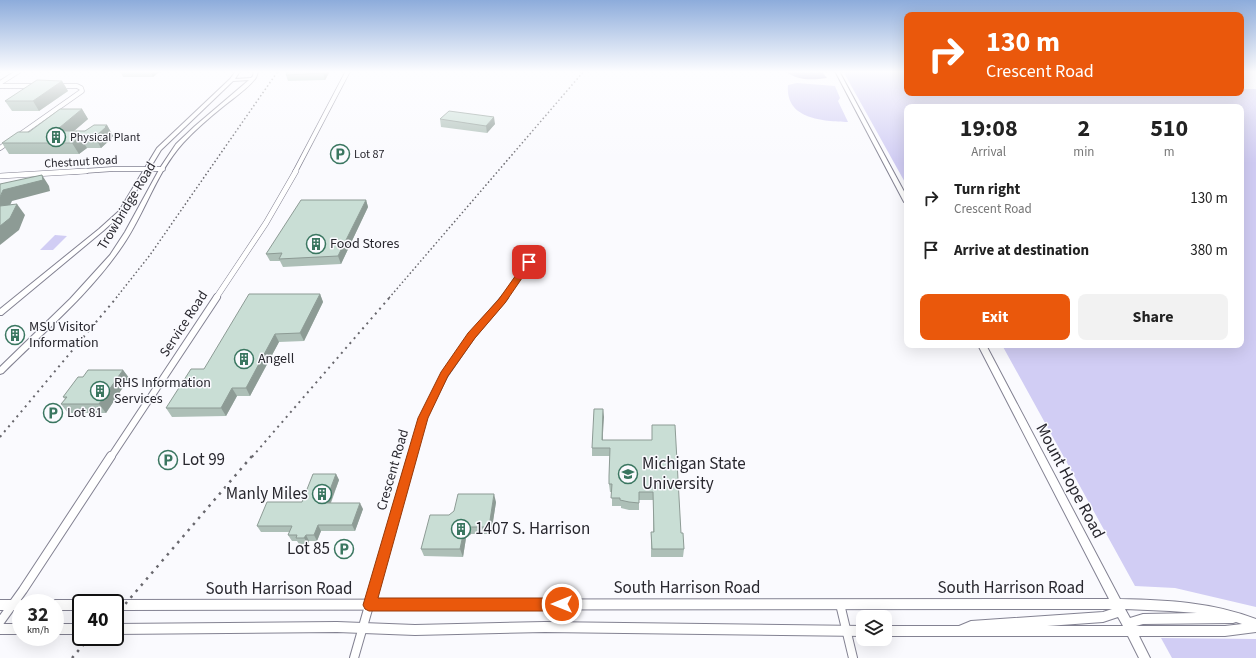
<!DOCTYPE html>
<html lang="en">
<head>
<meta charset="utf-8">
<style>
	:root { --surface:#fff; --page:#f2f2f2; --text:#222; --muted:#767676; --accent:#ea580c }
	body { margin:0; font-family:"Source Sans 3",sans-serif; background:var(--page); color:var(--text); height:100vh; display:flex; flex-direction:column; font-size:15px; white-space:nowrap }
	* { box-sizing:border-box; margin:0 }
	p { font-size:13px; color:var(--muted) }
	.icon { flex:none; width:22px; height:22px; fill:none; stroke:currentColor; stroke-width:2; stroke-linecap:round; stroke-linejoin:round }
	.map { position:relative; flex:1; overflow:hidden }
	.sheet { position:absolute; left:904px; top:104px; width:340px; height:244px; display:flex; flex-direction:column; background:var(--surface); border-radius:8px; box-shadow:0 4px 16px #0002 }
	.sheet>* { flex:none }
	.top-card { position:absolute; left:904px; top:12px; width:340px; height:84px; border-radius:8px; box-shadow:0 4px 16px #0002; background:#ea580c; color:#fff; overflow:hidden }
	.tools { position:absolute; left:856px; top:610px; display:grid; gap:8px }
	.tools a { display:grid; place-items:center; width:36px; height:36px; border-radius:8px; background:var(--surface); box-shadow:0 4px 16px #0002; font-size:20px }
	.speed { position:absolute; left:12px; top:594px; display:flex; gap:8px; font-size:20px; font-weight:700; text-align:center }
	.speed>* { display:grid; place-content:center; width:52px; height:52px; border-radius:50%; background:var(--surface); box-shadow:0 4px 16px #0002; line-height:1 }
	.speed small { font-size:10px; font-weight:400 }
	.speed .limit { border:2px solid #111; border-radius:6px; background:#fff; color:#111 }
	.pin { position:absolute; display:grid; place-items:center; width:34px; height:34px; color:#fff; margin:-17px; border-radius:8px; box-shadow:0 2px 6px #0006 }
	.me { position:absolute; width:44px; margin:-22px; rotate:270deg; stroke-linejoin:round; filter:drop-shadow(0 0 3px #0008) }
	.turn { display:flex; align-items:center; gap:14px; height:84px; padding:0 16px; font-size:18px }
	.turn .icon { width:52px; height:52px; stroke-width:2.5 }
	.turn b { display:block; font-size:28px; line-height:34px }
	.eta { display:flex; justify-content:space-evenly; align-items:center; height:68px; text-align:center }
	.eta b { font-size:24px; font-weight:700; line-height:28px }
	.primary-button { display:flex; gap:8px; margin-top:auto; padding:8px 16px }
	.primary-button a { flex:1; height:46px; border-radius:8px; background:var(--accent); color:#fff; font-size:16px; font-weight:700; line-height:46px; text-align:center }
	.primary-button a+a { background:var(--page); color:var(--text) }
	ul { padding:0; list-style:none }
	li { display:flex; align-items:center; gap:12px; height:52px; padding:0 16px }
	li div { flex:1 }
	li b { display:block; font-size:15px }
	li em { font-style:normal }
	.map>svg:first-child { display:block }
	.green { fill:#d1cdf4 }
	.water { fill:#a49fc8 }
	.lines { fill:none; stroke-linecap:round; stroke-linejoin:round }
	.minor-far3-casing { stroke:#838292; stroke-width:5.5 }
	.minor-far2-casing { stroke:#838292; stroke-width:6 }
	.minor-far1-casing { stroke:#838292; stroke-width:8 }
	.minor-casing { stroke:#838292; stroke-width:10 }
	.tertiary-casing { stroke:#838292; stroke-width:2 }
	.minor-far3 { stroke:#fff; stroke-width:4 }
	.minor-far2 { stroke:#fff; stroke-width:5 }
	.minor-far1 { stroke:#fff; stroke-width:6 }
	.minor { stroke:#fff; stroke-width:8 }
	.tertiary { fill:#fff; fill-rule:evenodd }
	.rail-far2 { stroke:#68676d; stroke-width:1.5; stroke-dasharray:1.5 2.5; stroke-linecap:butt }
	.rail-far1 { stroke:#68676d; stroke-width:2; stroke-dasharray:2 4.5; stroke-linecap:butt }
	.rail { stroke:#68676d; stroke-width:2.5; stroke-dasharray:2.5 5.5; stroke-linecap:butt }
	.wall { fill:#adbfb7 }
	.shaded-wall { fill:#8d9b95 }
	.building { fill:#c9ded5; stroke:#8d9b95 }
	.route { fill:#ea580c; stroke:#983908 }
	.labels { text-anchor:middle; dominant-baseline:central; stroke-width:3; stroke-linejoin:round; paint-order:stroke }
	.far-poi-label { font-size:12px; fill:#28272e; stroke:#fafafe; text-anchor:start }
	.far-street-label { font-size:12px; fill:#28272e; stroke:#fafafe }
	.street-label { font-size:14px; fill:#28272e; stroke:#fafafe }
	.poi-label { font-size:14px; fill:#28272e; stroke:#fafafe; text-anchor:start }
	.near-poi-label { font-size:17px; fill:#28272e; stroke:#fafafe; text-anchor:start }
	.near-street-label { font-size:17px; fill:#28272e; stroke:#fafafe }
</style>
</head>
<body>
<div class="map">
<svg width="1256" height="658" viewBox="0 0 1256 658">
	<rect width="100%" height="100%" fill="#fafafe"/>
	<!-- green -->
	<g class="green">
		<path d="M 843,71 L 907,71 L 907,93 L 1241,93 L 1241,89 L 1256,89 L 1256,607 L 1175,588 L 1135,586 L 1002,345 L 1241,345 L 1241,107 L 907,107 L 907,186 Z"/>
		<path d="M 797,83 L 835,86 L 840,98 L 838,101 L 848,122 C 824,121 785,120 788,85 Z"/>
		<path d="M 55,235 L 67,236 L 53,250 L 40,250 Z"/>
		<path d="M 1161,638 L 1256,639 L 1256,658 L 1172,658 Z"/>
	</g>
	<!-- water -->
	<path class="water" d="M 785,71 L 821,71 L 827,78 C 811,80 798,81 785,71 Z"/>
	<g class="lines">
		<!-- minor-far3 casing -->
		<g class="minor-far3-casing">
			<g id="minor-far3">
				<path d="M 0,83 L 19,71"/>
				<path d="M 0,86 L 36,86"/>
				<path d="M 18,136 L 82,91 L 81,88 L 77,86 L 58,86"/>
				<path d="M 0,148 L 10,141"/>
				<path d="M 70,172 L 113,169 L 163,169"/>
				<path d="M 295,172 L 348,71"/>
			</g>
		</g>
		<!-- minor-far2 casing -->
		<g class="minor-far2-casing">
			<g id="minor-far2">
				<path d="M 0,176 L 86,171"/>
				<path d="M 216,298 L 266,223 L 296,171"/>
				<path d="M 504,298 L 537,250"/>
			</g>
		</g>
		<!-- minor-far1 casing -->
		<g class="minor-far1-casing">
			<g id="minor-far1">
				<path d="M 111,457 L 217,297"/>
				<path d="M 412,457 L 423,418 L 444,376 L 471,337 L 505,297"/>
			</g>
		</g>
		<!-- minor casing -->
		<g class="minor-casing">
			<g id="minor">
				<path d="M 840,604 L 853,658"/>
				<path d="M 0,622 L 23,590 L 111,456"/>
				<path d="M 354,658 L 412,456"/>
			</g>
		</g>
		<!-- tertiary casing -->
		<g class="tertiary-casing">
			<g id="tertiary">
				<path d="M 236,71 L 240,71 L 235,79 L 251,78 L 253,76 L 254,71 L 258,71 C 257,74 257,77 255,79 C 247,89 235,97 225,105 C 210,117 196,129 183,143 C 156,173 145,213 123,245 C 90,294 44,332 3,373 L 0,374 L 0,367 L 70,299 L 110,255 L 125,232 L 160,168 L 176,144 L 195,126 L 249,80 L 233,81 L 161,150 L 123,213 L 103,231 L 2,315 L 0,315 L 0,309 L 99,229 L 119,211 L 157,148 L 230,79 Z"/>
				<path d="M 835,71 L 839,71 L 907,197 L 907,204 L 904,202 Z"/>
				<path d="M 978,345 L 986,345 L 1120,599 C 1167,600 1211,602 1256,619 L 1256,632 L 1225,636 L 1139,636 L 1150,658 L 1139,658 L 1128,636 L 885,636 L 885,626 L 959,626 L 971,621 L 1103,612 L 1112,609 L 115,610 L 115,603 L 111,603 L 115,600 L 1109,599 ZM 1125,609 L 1170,611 L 1197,613 L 1143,614 L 1130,618 ZM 1118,617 L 1123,626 L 1047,626 L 1103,622 ZM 1236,622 L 1242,624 L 1225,626 L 1136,626 L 1143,624 L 1233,623 Z"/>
				<path d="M 0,600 L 21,600 L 25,603 L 21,603 L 21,610 L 0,610 Z"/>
				<path d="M 55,600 L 81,600 L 85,603 L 81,603 L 81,610 L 55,610 L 55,603 L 51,603 Z"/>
				<path d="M 337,622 L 415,625 L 545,622 L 863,626 L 863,636 L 545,632 L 415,635 L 337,632 L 115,634 L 115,624 Z"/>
				<rect x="0" y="624" width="21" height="10"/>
				<rect x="55" y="624" width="26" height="10"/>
			</g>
		</g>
		<!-- minor-far3 -->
		<use href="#minor-far3" class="minor-far3"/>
		<!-- minor-far2 -->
		<use href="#minor-far2" class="minor-far2"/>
		<!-- minor-far1 -->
		<use href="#minor-far1" class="minor-far1"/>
		<!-- minor -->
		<use href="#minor" class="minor"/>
		<!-- tertiary -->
		<use href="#tertiary" class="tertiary"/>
		<!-- rail-far2 -->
		<g class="rail-far2">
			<path d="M 116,298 L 150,255 L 278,71"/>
			<path d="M 389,298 L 584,71"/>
		</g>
		<!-- rail-far1 -->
		<g class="rail-far1">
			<path d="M 0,437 L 117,297"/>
			<path d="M 252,457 L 390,297"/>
		</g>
		<!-- rail -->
		<g class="rail">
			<path d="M 115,616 L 252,456"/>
			<path d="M 72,658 L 90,637"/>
		</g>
	</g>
	<!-- wall -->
	<g class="wall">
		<path d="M 120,71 L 160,71 L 153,77 L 123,77 Z"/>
		<path d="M 330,71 L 325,80 L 288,81 L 286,75 Z"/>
		<path d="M 62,81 L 68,91 L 39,111 L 12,111 L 5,101 Z"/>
		<path d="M 82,109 L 88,119 L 74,131 L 85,131 L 107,125 L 113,136 L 112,137 L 112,138 L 101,148 L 87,148 L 79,154 L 9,154 L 2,143 Z"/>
		<path d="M 440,119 L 495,124 L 487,133 L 441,127 Z"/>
		<path d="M 366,200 L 368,207 L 341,264 L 283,267 L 280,261 L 270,261 L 266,254 Z"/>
		<path d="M 320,294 L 323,302 L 304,341 L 279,342 L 250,396 L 237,396 L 226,416 L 172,417 L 166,408 L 204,369 Z"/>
		<path d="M 123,370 L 129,378 L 106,413 L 68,413 L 61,404 L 65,399 L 63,397 L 83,377 Z"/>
		<path d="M 603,409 L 603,440 L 652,440 L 652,425 L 681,533 L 684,549 L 683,557 L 651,557 L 651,532 L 653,532 L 653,500 L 639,500 L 639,510 L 629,510 L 621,508 L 621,506 L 612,506 L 612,492 L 610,492 L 609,484 L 610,456 L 592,456 L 592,448 Z"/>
		<path d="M 336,474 L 339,480 L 331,503 L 363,509 L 355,531 L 321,531 L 317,541 L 309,541 L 308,544 L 299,544 L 297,541 L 292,541 L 288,535 L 290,532 L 261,532 L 257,526 L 302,502 Z"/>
		<path d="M 496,502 L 491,534 L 471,534 L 466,538 L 463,557 L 424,556 L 421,549 Z"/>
	</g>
	<!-- shaded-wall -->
	<g class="shaded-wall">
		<path d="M 150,71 L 160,71 L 153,77 Z"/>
		<path d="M 324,71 L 330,71 L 325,80 L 323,73 Z"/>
		<path d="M 62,81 L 68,91 L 39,111 L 33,101 Z"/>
		<path d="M 82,109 L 88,119 L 68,136 L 66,142 L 59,128 Z"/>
		<path d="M 494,117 L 495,124 L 487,133 L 486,126 Z"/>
		<path d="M 107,125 L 113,136 L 112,137 L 112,138 L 101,148 L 95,137 Z"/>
		<path d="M 80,137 L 87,148 L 79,154 L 72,143 Z"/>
		<path d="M 42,175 L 49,186 L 50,191 L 12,201 L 4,218 L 0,213 L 0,197 L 3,190 Z"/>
		<path d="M 366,200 L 368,207 L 341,264 L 338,256 Z"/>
		<path d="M 17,204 L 25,215 L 19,230 L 0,245 L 0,226 Z"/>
		<path d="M 320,294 L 323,302 L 304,341 L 300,333 Z"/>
		<path d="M 275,334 L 279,342 L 250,396 L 246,388 Z"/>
		<path d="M 123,370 L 129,378 L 106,413 L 99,404 Z"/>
		<path d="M 232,388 L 237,396 L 226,416 L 221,408 Z"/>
		<path d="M 603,409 L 604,417 L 602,448 L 602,440 Z"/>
		<path d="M 336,474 L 339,480 L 328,509 L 325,503 Z"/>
		<path d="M 494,494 L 496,502 L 491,534 L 489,527 Z"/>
		<path d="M 360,503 L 363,509 L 355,531 L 352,525 Z"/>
		<path d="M 318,525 L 321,531 L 317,541 L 314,535 Z"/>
		<path d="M 469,527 L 471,534 L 466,538 L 463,557 L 460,549 L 464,530 Z"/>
		<path d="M 306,535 L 309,541 L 308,544 L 304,538 Z"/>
	</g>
	<!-- building -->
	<g class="building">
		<path d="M 288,71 L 324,71 L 323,73 L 286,75 Z"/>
		<path d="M 37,80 L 62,81 L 33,101 L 5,101 Z"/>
		<path d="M 60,109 L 82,109 L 59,128 L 63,128 L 59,131 L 85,131 L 94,125 L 107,125 L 105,127 L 106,127 L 95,137 L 80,137 L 72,143 L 2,143 L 18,132 L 29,132 Z"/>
		<path d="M 449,111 L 494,117 L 486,126 L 440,119 Z"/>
		<path d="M 42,175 L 43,180 L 3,190 L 0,197 L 0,184 Z"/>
		<path d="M 301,200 L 366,200 L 338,256 L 279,259 L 282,253 L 266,254 Z"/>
		<path d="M 17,204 L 10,218 L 0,226 L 0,206 Z"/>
		<path d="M 249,294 L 320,294 L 300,333 L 275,334 L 246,388 L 232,388 L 221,408 L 166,408 L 191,369 L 204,369 Z"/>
		<path d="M 88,370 L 123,370 L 99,404 L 61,404 L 67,397 L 63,397 L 78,377 L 83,377 Z"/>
		<path d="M 594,409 L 603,409 L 602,440 L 652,440 L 652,425 L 675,425 L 681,533 L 683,533 L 684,549 L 652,549 L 651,532 L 654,532 L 653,492 L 639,492 L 639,503 L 629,502 L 620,500 L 620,498 L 611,498 L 612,484 L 609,484 L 609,476 L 610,448 L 592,448 Z"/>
		<path d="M 313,474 L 336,474 L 325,503 L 360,503 L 352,525 L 318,525 L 314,535 L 306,535 L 304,538 L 296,538 L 297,535 L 288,535 L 292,526 L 257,526 L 267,502 L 302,502 Z"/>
		<path d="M 458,494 L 494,494 L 489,527 L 469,527 L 464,530 L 460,549 L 421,549 L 430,515 L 449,515 L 454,511 Z"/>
	</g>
	<!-- sky -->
	<linearGradient id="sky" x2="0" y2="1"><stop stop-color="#8dacdb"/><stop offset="0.44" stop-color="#fdfdff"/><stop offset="1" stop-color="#fdfdff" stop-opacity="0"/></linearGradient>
	<rect width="1256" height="163" fill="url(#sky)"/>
	<!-- route -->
	<path class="route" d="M 529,260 L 533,262 L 505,303 L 475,338 L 448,376 L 428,418 L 378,598 L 562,598 L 567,600 L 569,604 L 567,609 L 562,611 L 369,611 L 365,609 L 363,605 L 418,418 L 441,372 L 468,333 L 499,299 L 526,261 Z"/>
	<!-- icons -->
	<defs>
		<g id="building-ring" transform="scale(1)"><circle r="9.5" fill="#fafafe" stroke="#3a7660" stroke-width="1.5"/><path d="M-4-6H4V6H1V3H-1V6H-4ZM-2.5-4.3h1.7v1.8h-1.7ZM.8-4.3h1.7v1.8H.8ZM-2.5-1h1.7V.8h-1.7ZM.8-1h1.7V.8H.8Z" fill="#3a7660"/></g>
		<g id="parking-ring" transform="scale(1)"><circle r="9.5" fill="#fafafe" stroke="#3a7660" stroke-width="1.5"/><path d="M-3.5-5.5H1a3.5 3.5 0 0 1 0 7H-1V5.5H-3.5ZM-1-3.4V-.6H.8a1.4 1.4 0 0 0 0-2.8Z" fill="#3a7660"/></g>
		<g id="university-ring" transform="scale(1)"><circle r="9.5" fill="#fafafe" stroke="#3a7660" stroke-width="1.5"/><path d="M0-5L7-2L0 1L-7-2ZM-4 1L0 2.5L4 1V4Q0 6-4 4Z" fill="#3a7660"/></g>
	</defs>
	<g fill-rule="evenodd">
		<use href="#building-ring" x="56" y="137"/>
		<use href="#parking-ring" x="340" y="154"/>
		<use href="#building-ring" x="316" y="244"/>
		<use href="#building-ring" x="15" y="335"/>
		<use href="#building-ring" x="244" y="359"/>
		<use href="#building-ring" x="100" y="391"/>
		<use href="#parking-ring" x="53" y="413"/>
		<use href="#parking-ring" x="168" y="460"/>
		<use href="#university-ring" x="628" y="474"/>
		<use href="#building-ring" x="322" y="494"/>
		<use href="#building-ring" x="461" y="529"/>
		<use href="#parking-ring" x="344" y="549"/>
	</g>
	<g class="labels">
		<!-- far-poi labels -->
		<g class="far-poi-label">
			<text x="70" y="137">Physical Plant</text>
			<text x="354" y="154">Lot 87</text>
		</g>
		<!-- far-street labels -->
		<g class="far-street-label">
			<text transform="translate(81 162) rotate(-3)">Chestnut Road</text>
		</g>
		<!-- street labels -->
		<g class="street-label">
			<text transform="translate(127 206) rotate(-59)">Trowbridge Road</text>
			<text transform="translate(184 324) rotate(-57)">Service Road</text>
			<text transform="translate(393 470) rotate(-74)">Crescent Road</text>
		</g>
		<!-- poi labels -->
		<g class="poi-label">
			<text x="330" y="244">Food Stores</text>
			<text x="29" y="327">MSU Visitor<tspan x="29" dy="16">Information</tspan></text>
			<text x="258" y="359">Angell</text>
			<text x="114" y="383">RHS Information<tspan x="114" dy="16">Services</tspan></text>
			<text x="67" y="413">Lot 81</text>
		</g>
		<!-- near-poi labels -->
		<g class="near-poi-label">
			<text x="182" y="460">Lot 99</text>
			<text x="642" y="464">Michigan State<tspan x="642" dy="20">University</tspan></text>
			<text x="308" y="494" text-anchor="end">Manly Miles</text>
			<text x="475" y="529">1407 S. Harrison</text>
			<text x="330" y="549" text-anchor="end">Lot 85</text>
		</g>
		<!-- near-street labels -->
		<g class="near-street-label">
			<text transform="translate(1070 481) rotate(62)">Mount Hope Road</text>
			<text x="687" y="588">South Harrison Road</text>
			<text x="1011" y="588">South Harrison Road</text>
			<text x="279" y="589">South Harrison Road</text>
		</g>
	</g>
</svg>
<div class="tools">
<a><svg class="icon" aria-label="layers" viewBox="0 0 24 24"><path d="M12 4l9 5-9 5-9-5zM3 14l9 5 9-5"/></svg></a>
</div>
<div class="speed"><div>32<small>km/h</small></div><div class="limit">40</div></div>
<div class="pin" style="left:529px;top:262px;background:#d93025"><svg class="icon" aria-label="arrive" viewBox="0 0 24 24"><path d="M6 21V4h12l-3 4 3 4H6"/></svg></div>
<svg class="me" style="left:562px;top:604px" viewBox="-20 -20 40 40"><circle r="17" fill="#ea580c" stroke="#fff" stroke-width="3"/><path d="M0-11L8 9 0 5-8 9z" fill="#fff"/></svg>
<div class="top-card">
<div class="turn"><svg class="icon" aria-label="right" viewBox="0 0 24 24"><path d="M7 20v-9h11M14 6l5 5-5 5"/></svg><div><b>130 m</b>Crescent Road</div></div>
</div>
<section class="sheet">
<div class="eta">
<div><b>19:08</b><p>Arrival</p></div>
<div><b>2</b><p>min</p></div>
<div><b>510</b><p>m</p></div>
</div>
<ul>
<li><svg class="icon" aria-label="right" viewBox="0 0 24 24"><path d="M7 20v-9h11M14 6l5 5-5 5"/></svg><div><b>Turn right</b><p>Crescent Road</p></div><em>130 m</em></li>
<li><svg class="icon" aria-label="arrive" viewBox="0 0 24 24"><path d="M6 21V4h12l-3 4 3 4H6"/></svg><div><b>Arrive at destination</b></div><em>380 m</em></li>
</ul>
<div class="primary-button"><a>Exit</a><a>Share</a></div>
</section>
</div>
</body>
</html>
